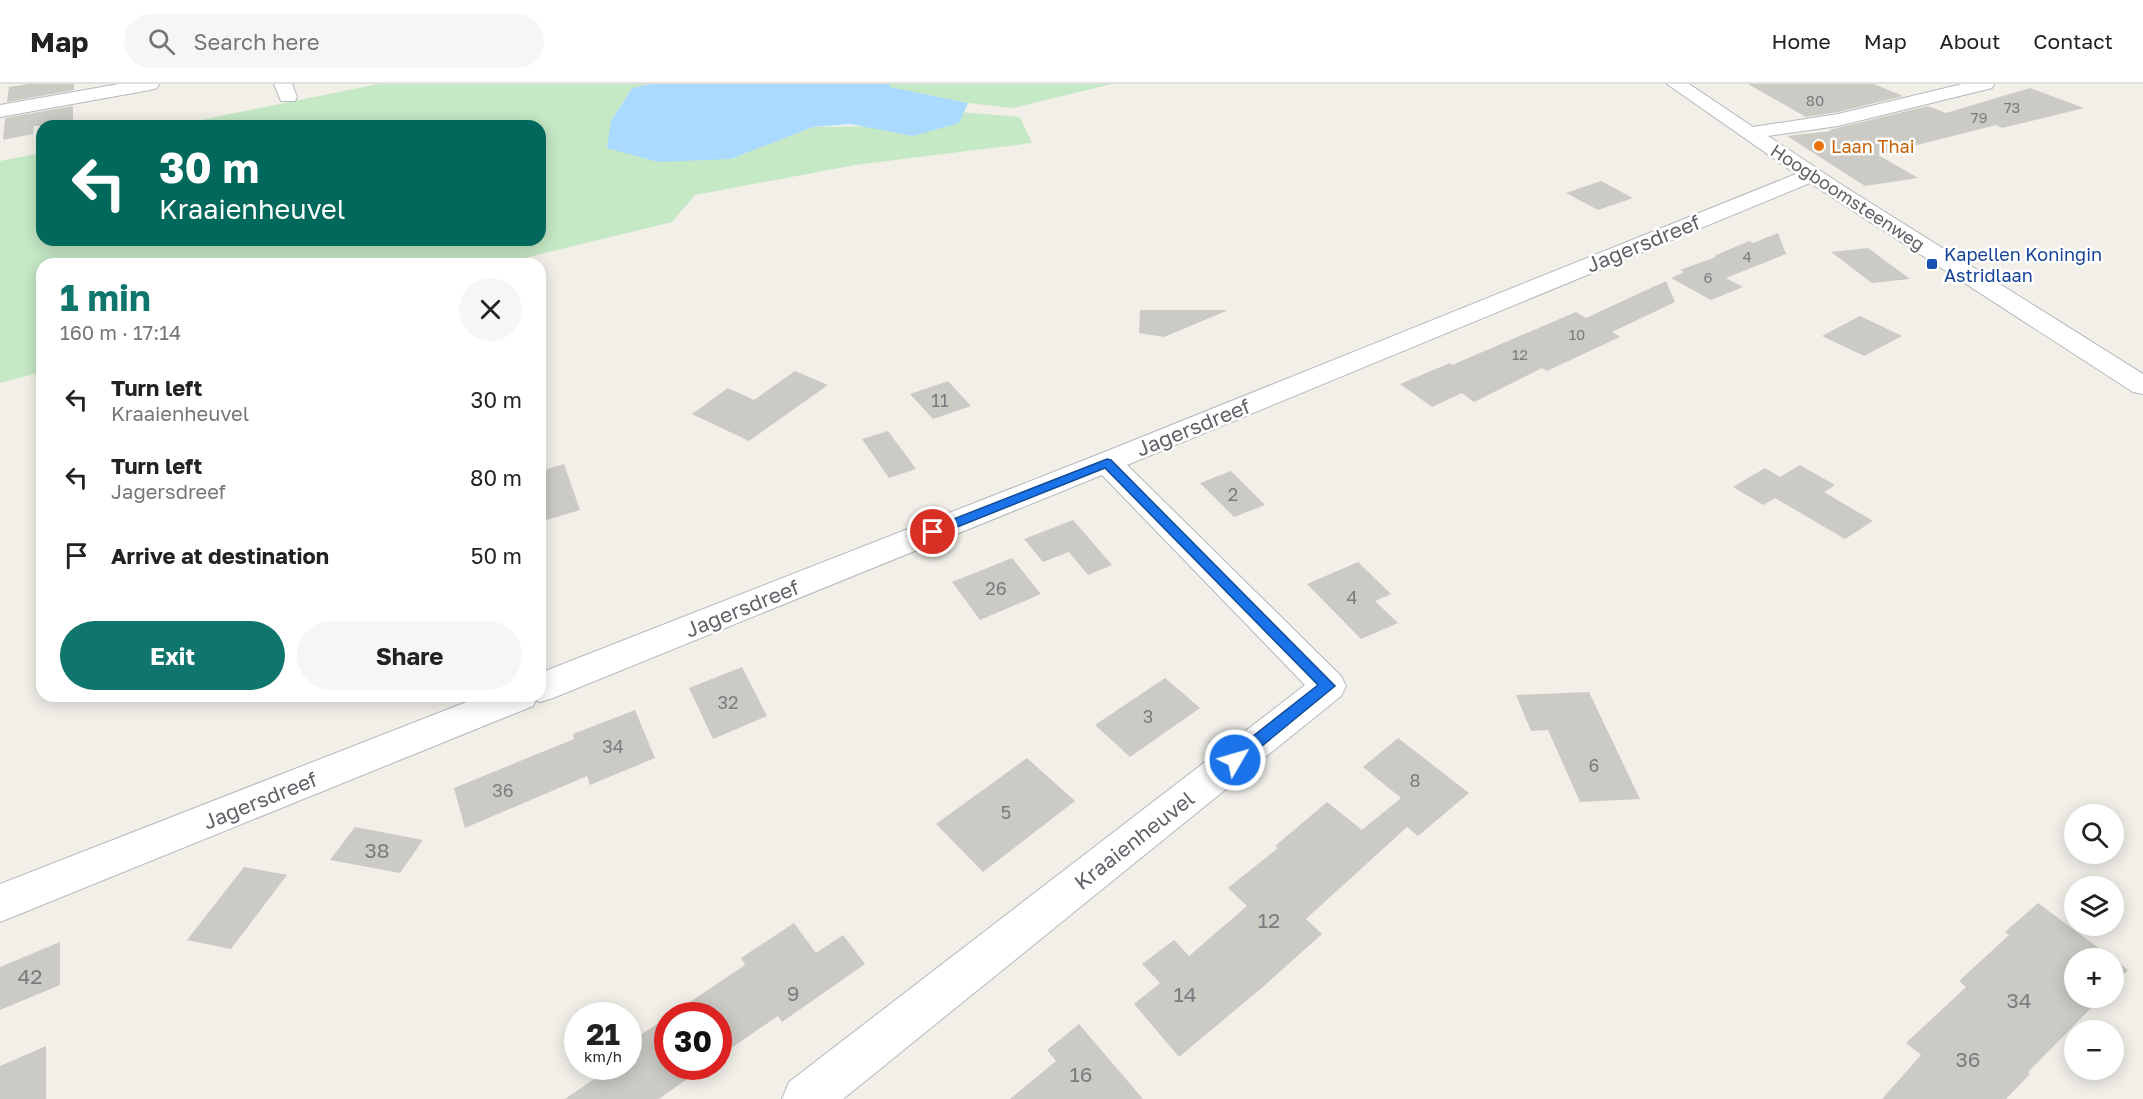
<!DOCTYPE html>
<html lang="en">
<head>
<meta charset="utf-8">
<style>
	:root { --surface:#fff; --page:#f6f6f6; --text:#222; --muted:#767676; --line:#e0e0e0; --accent:#0f766e }
	body { margin:0; font-family:"Golos Text",sans-serif; background:var(--page); color:var(--text); height:100vh; display:flex; flex-direction:column; font-size:22px; white-space:nowrap }
	* { box-sizing:border-box; margin:0 }
	p { font-size:20px; color:var(--muted) }
	.icon { flex:none; width:33px; height:33px; fill:none; stroke:currentColor; stroke-width:2; stroke-linecap:round; stroke-linejoin:round }
	.map { position:relative; flex:1; overflow:hidden }
	.panel { position:absolute; left:36px; top:174px; width:510px; height:444px; display:flex; flex-direction:column; background:var(--surface); border-radius:18px; box-shadow:0 3px 15px #0003 }
	.panel>* { flex:none }
	.top-card { position:absolute; left:36px; top:36px; width:510px; height:126px; border-radius:18px; box-shadow:0 3px 15px #0003; background:#00695c; color:#fff; overflow:hidden }
	.fabs { position:absolute; left:2064px; top:720px; display:grid; gap:12px }
	.fabs a { display:grid; place-items:center; width:60px; height:60px; border-radius:50%; background:var(--surface); box-shadow:0 3px 15px #0003; font-size:30px }
	.speed { position:absolute; left:564px; top:918px; display:flex; gap:12px; font-size:30px; font-weight:700; text-align:center }
	.speed>* { display:grid; place-content:center; width:78px; height:78px; border-radius:50%; background:var(--surface); box-shadow:0 3px 15px #0003; line-height:1 }
	.speed small { font-size:15px; font-weight:400 }
	.speed .limit { border:9px solid #d22; background:#fff; color:#111 }
	.pin { position:absolute; display:grid; place-items:center; width:51px; height:51px; color:#fff; margin:-26px; border:3px solid #fff; border-radius:50%; box-shadow:0 2px 6px #0007 }
	.me { position:absolute; width:66px; margin:-33px; rotate:52deg; stroke-linejoin:round; filter:drop-shadow(0 0 4px #0008) }
	.turn { display:flex; align-items:center; gap:21px; height:126px; padding:0 24px; font-size:27px }
	.turn .icon { width:78px; height:78px; stroke-width:2.5 }
	.turn b { display:block; font-size:42px; line-height:51px }
	.round { display:grid; place-items:center; flex:none; width:63px; height:63px; border-radius:32px; background:var(--page) }
	.summary { display:flex; align-items:center; justify-content:space-between; height:102px; padding:0 24px }
	h1 { font-size:36px; font-weight:700; line-height:45px; color:var(--accent) }
	.primary-button { display:flex; gap:12px; margin-top:auto; padding:12px 24px }
	.primary-button a { flex:1; height:69px; border-radius:36px; background:var(--accent); color:#fff; font-size:24px; font-weight:700; line-height:69px; text-align:center }
	.primary-button a+a { background:var(--page); color:var(--text) }
	ul { padding:0; list-style:none }
	li { display:flex; align-items:center; gap:18px; height:78px; padding:0 24px }
	li div { flex:1 }
	li b { display:block; font-size:22px }
	li em { font-style:normal }
	header { display:flex; align-items:center; gap:36px; box-sizing:border-box; height:84px; padding:0 30px; background:var(--surface); border-bottom:2px solid var(--line) }
	header strong { font-size:28px }
	nav { display:flex; gap:33px; margin-inline-start:auto; font-size:21px }
	.search { width:420px; height:54px; background:var(--page); display:flex; align-items:center; gap:15px; box-sizing:border-box; padding:0 21px; border-radius:33px; color:var(--muted); font-size:22px }
	.map>svg:first-child { display:block }
	.green { fill:#c5e8c5 }
	.water { fill:#aadaff }
	.building { fill:#cccac5 }
	.lines { fill:none; stroke-linecap:round; stroke-linejoin:round }
	.minor-casing { stroke:#b5b8bc; stroke-width:2 }
	.minor { fill:#fff; fill-rule:evenodd }
	.route { fill:#1a73e8; stroke:#114b97; stroke-width:1.5 }
	.food-dot { fill:#e8710a; stroke:#fff; stroke-width:2 }
	.transit-dot { fill:#1a4fb4; stroke:#fff; stroke-width:2 }
	.labels { text-anchor:middle; dominant-baseline:central; stroke-width:5; stroke-linejoin:round; paint-order:stroke }
	.far-number-label { font-size:15px; fill:#7a7d7f }
	.far-food-label { font-size:18px; fill:#c56008; stroke:#fff; text-anchor:start }
	.far-street-label { font-size:18px; fill:#5f6368; stroke:#fff }
	.far-transit-label { font-size:18px; fill:#164399; stroke:#fff; text-anchor:start }
	.number-label { font-size:18px; fill:#7a7d7f }
	.street-label { font-size:21px; fill:#5f6368; stroke:#fff }
	.near-number-label { font-size:21px; fill:#7a7d7f }
</style>
</head>
<body>
<header>
<strong>Map</strong>
<div class="search"><svg class="icon" aria-label="search" viewBox="0 0 24 24"><circle cx="10" cy="10" r="6"/><path d="M15 15l6 6"/></svg>Search here</div>
<nav><a>Home</a><a>Map</a><a>About</a><a>Contact</a></nav>
</header>
<div class="map">
<svg width="2143" height="1015" viewBox="0 0 2143 1015">
	<rect width="100%" height="100%" fill="#f1efe8"/>
	<!-- green -->
	<g class="green">
		<path d="M 378,0 L 651,0 L 632,4 L 611,37 L 731,75 L 813,43 L 900,42 L 958,28 L 1020,33 L 1032,59 L 855,81 L 695,111 L 672,138 L 500,180 L 42,180 L 42,288 L 0,299 L 0,77 L 42,69 L 42,156 L 540,156 L 540,42 L 172,42 Z"/>
		<path d="M 890,0 L 1112,0 L 1013,24 L 968,19 L 889,3 Z"/>
	</g>
	<!-- water -->
	<path class="water" d="M 651,0 L 890,0 L 890,3 L 968,19 L 959,39 L 913,52 L 850,40 L 813,43 L 731,75 L 658,78 L 607,64 L 611,37 L 632,4 Z"/>
	<!-- building -->
	<g class="building">
		<path d="M 28,0 L 74,0 L 74,6 L 7,18 L 9,3 Z"/>
		<path d="M 1748,0 L 1874,0 L 1903,12 L 1838,28 L 1806,33 Z"/>
		<path d="M 2030,4 L 2084,24 L 2002,44 L 1996,41 L 1878,71 L 1918,94 L 1865,102 L 1787,52 L 1831,47 L 1829,46 L 1928,22 L 1946,29 Z"/>
		<path d="M 73,22 L 73,42 L 34,42 L 33,50 L 3,56 L 5,34 Z"/>
		<path d="M 1601,97 L 1633,114 L 1598,126 L 1566,109 Z"/>
		<path d="M 1778,149 L 1786,170 L 1726,194 L 1743,203 L 1711,216 L 1671,194 L 1684,188 L 1680,186 L 1716,173 L 1714,172 L 1749,157 L 1753,159 Z"/>
		<path d="M 1868,164 L 1910,195 L 1872,199 L 1831,168 Z"/>
		<path d="M 1666,197 L 1675,218 L 1612,248 L 1620,253 L 1547,287 L 1542,284 L 1474,318 L 1462,309 L 1432,323 L 1400,300 L 1450,279 L 1452,281 L 1576,228 L 1586,234 Z"/>
		<path d="M 1140,226 L 1226,226 L 1226,227 L 1164,253 L 1139,249 Z"/>
		<path d="M 1860,232 L 1902,252 L 1864,272 L 1822,252 Z"/>
		<path d="M 795,287 L 828,301 L 749,357 L 692,330 L 728,304 L 754,316 Z"/>
		<path d="M 948,297 L 971,322 L 933,335 L 910,310 Z"/>
		<path d="M 888,347 L 916,385 L 889,394 L 862,355 Z"/>
		<path d="M 564,380 L 580,426 L 540,438 L 540,387 Z"/>
		<path d="M 1800,381 L 1835,401 L 1824,408 L 1873,437 L 1845,455 L 1775,414 L 1763,421 L 1733,403 L 1765,384 L 1780,393 Z"/>
		<path d="M 1231,387 L 1265,421 L 1234,433 L 1200,399 Z"/>
		<path d="M 1073,436 L 1112,481 L 1088,491 L 1069,468 L 1043,478 L 1024,455 Z"/>
		<path d="M 1012,474 L 1041,510 L 980,536 L 952,498 Z"/>
		<path d="M 1358,478 L 1391,510 L 1375,517 L 1398,539 L 1361,555 L 1307,500 Z"/>
		<path d="M 742,583 L 767,632 L 713,655 L 689,604 Z"/>
		<path d="M 1165,594 L 1200,624 L 1130,673 L 1095,641 Z"/>
		<path d="M 1589,608 L 1640,715 L 1580,718 L 1548,646 L 1531,647 L 1516,611 Z"/>
		<path d="M 635,626 L 655,674 L 590,701 L 587,692 L 465,744 L 454,704 L 574,655 L 573,650 Z"/>
		<path d="M 1398,654 L 1469,709 L 1418,752 L 1407,743 L 1306,835 L 1322,850 L 1264,902 L 1179,973 L 1134,920 L 1160,899 L 1142,880 L 1174,856 L 1189,872 L 1247,822 L 1228,804 L 1278,764 L 1275,762 L 1327,718 L 1362,746 L 1401,714 L 1363,683 Z"/>
		<path d="M 1027,674 L 1075,717 L 983,788 L 936,740 Z"/>
		<path d="M 355,743 L 423,756 L 400,789 L 330,776 Z"/>
		<path d="M 244,783 L 287,791 L 231,865 L 187,856 Z"/>
		<path d="M 2038,819 L 2112,874 L 2074,874 L 2074,914 L 2101,914 L 2028,988 L 2030,990 L 2006,1015 L 1882,1015 L 1921,971 L 1906,959 L 1966,903 L 1959,897 L 2009,851 L 2005,848 Z"/>
		<path d="M 794,839 L 816,869 L 843,851 L 865,880 L 782,938 L 778,932 L 718,973 L 718,932 L 669,932 L 745,881 L 741,874 Z"/>
		<path d="M 60,858 L 60,901 L 0,926 L 0,883 Z"/>
		<path d="M 2114,875 L 2128,886 L 2114,901 Z"/>
		<path d="M 668,933 L 668,982 L 705,982 L 659,1015 L 565,1015 L 613,982 L 628,982 L 628,959 Z"/>
		<path d="M 1079,940 L 1143,1015 L 1010,1015 L 1056,977 L 1047,966 Z"/>
		<path d="M 46,962 L 46,1015 L 0,1015 L 0,982 Z"/>
	</g>
	<g class="lines">
		<!-- minor casing -->
		<g class="minor-casing">
			<g id="minor">
				<path d="M 119,0 L 159,0 L 157,4 L 150,6 L 0,33 L 0,21 Z"/>
				<path d="M 274,0 L 292,0 L 297,13 L 295,17 L 281,17 Z"/>
				<path d="M 1667,0 L 1689,0 L 1753,43 L 1838,30 L 1962,0 L 1994,0 L 1992,4 L 1838,42 L 1768,52 L 1842,101 L 2143,290 L 2143,310 L 2133,308 L 1810,99 L 1127,381 L 1341,592 L 1346,602 L 1341,612 L 843,1015 L 782,1015 L 789,998 L 1305,601 L 1102,391 L 553,614 L 540,618 L 536,616 L 533,622 L 0,838 L 0,800 L 482,612 L 540,612 L 540,589 L 1097,371 L 1796,90 Z"/>
			</g>
		</g>
		<!-- minor -->
		<use href="#minor" class="minor"/>
	</g>
	<!-- route -->
	<path class="route" d="M 1107,375 L 1111,376 L 1335,602 L 1240,680 L 1235,682 L 1229,680 L 1227,676 L 1229,671 L 1318,601 L 1105,384 L 937,451 L 933,452 L 926,448 L 928,445 Z"/>
	<!-- markers -->
	<circle class="food-dot" cx="1819" cy="62" r="6"/>
	<rect class="transit-dot" x="1926" y="174" width="12" height="12" rx="3"/>
	<g class="labels">
		<!-- far-number labels -->
		<g class="far-number-label">
			<text x="1815" y="16">80</text>
			<text x="2012" y="23">73</text>
			<text x="1979" y="33">79</text>
			<text x="1747" y="172">4</text>
			<text x="1708" y="193">6</text>
			<text x="1577" y="250">10</text>
			<text x="1520" y="270">12</text>
		</g>
		<!-- far-food labels -->
		<g class="far-food-label">
			<text x="1831" y="62">Laan Thai</text>
		</g>
		<!-- far-street labels -->
		<g class="far-street-label">
			<text transform="translate(1848 113) rotate(33)">Hoogboomsteenweg</text>
		</g>
		<!-- far-transit labels -->
		<g class="far-transit-label">
			<text x="1944" y="170">Kapellen Koningin<tspan x="1944" dy="21">Astridlaan</tspan></text>
		</g>
		<!-- number labels -->
		<g class="number-label">
			<text x="940" y="316">11</text>
			<text x="1233" y="410">2</text>
			<text x="996" y="504">26</text>
			<text x="1352" y="513">4</text>
			<text x="728" y="618">32</text>
			<text x="1148" y="632">3</text>
			<text x="613" y="662">34</text>
			<text x="1594" y="681">6</text>
			<text x="1415" y="696">8</text>
			<text x="503" y="706">36</text>
			<text x="1006" y="728">5</text>
		</g>
		<!-- street labels -->
		<g class="street-label">
			<text transform="translate(1643 159) rotate(-22)">Jagersdreef</text>
			<text transform="translate(1193 343) rotate(-22)">Jagersdreef</text>
			<text transform="translate(742 524) rotate(-22)">Jagersdreef</text>
			<text transform="translate(260 716) rotate(-22)">Jagersdreef</text>
			<text transform="translate(1134 756) rotate(-38)">Kraaienheuvel</text>
		</g>
		<!-- near-number labels -->
		<g class="near-number-label">
			<text x="377" y="766">38</text>
			<text x="1269" y="836">12</text>
			<text x="30" y="892">42</text>
			<text x="793" y="909">9</text>
			<text x="1185" y="910">14</text>
			<text x="2019" y="916">34</text>
			<text x="1968" y="975">36</text>
			<text x="1081" y="990">16</text>
		</g>
	</g>
</svg>
<div class="fabs">
<a><svg class="icon" aria-label="search" viewBox="0 0 24 24"><circle cx="10" cy="10" r="6"/><path d="M15 15l6 6"/></svg></a>
<a><svg class="icon" aria-label="layers" viewBox="0 0 24 24"><path d="M12 4l9 5-9 5-9-5zM3 14l9 5 9-5"/></svg></a>
<a>+</a>
<a>−</a>
</div>
<div class="speed"><div>21<small>km/h</small></div><div class="limit">30</div></div>
<div class="pin" style="left:933px;top:448px;background:#d93025"><svg class="icon" aria-label="arrive" viewBox="0 0 24 24"><path d="M6 21V4h12l-3 4 3 4H6"/></svg></div>
<svg class="me" style="left:1235px;top:676px" viewBox="-20 -20 40 40"><circle r="17" fill="#1a73e8" stroke="#fff" stroke-width="3"/><path d="M0-11L8 9 0 5-8 9z" fill="#fff"/></svg>
<div class="top-card">
<div class="turn"><svg class="icon" aria-label="left" viewBox="0 0 24 24"><path d="M17 20v-9H6M10 6l-5 5 5 5"/></svg><div><b>30 m</b>Kraaienheuvel</div></div>
</div>
<section class="panel">
<div class="summary"><div><h1>1 min</h1><p>160 m · 17:14</p></div><a class="round"><svg class="icon" aria-label="close" viewBox="0 0 24 24"><path d="M6 6l12 12M18 6L6 18"/></svg></a></div>
<ul>
<li><svg class="icon" aria-label="left" viewBox="0 0 24 24"><path d="M17 20v-9H6M10 6l-5 5 5 5"/></svg><div><b>Turn left</b><p>Kraaienheuvel</p></div><em>30 m</em></li>
<li><svg class="icon" aria-label="left" viewBox="0 0 24 24"><path d="M17 20v-9H6M10 6l-5 5 5 5"/></svg><div><b>Turn left</b><p>Jagersdreef</p></div><em>80 m</em></li>
<li><svg class="icon" aria-label="arrive" viewBox="0 0 24 24"><path d="M6 21V4h12l-3 4 3 4H6"/></svg><div><b>Arrive at destination</b></div><em>50 m</em></li>
</ul>
<div class="primary-button"><a>Exit</a><a>Share</a></div>
</section>
</div>
</body>
</html>
